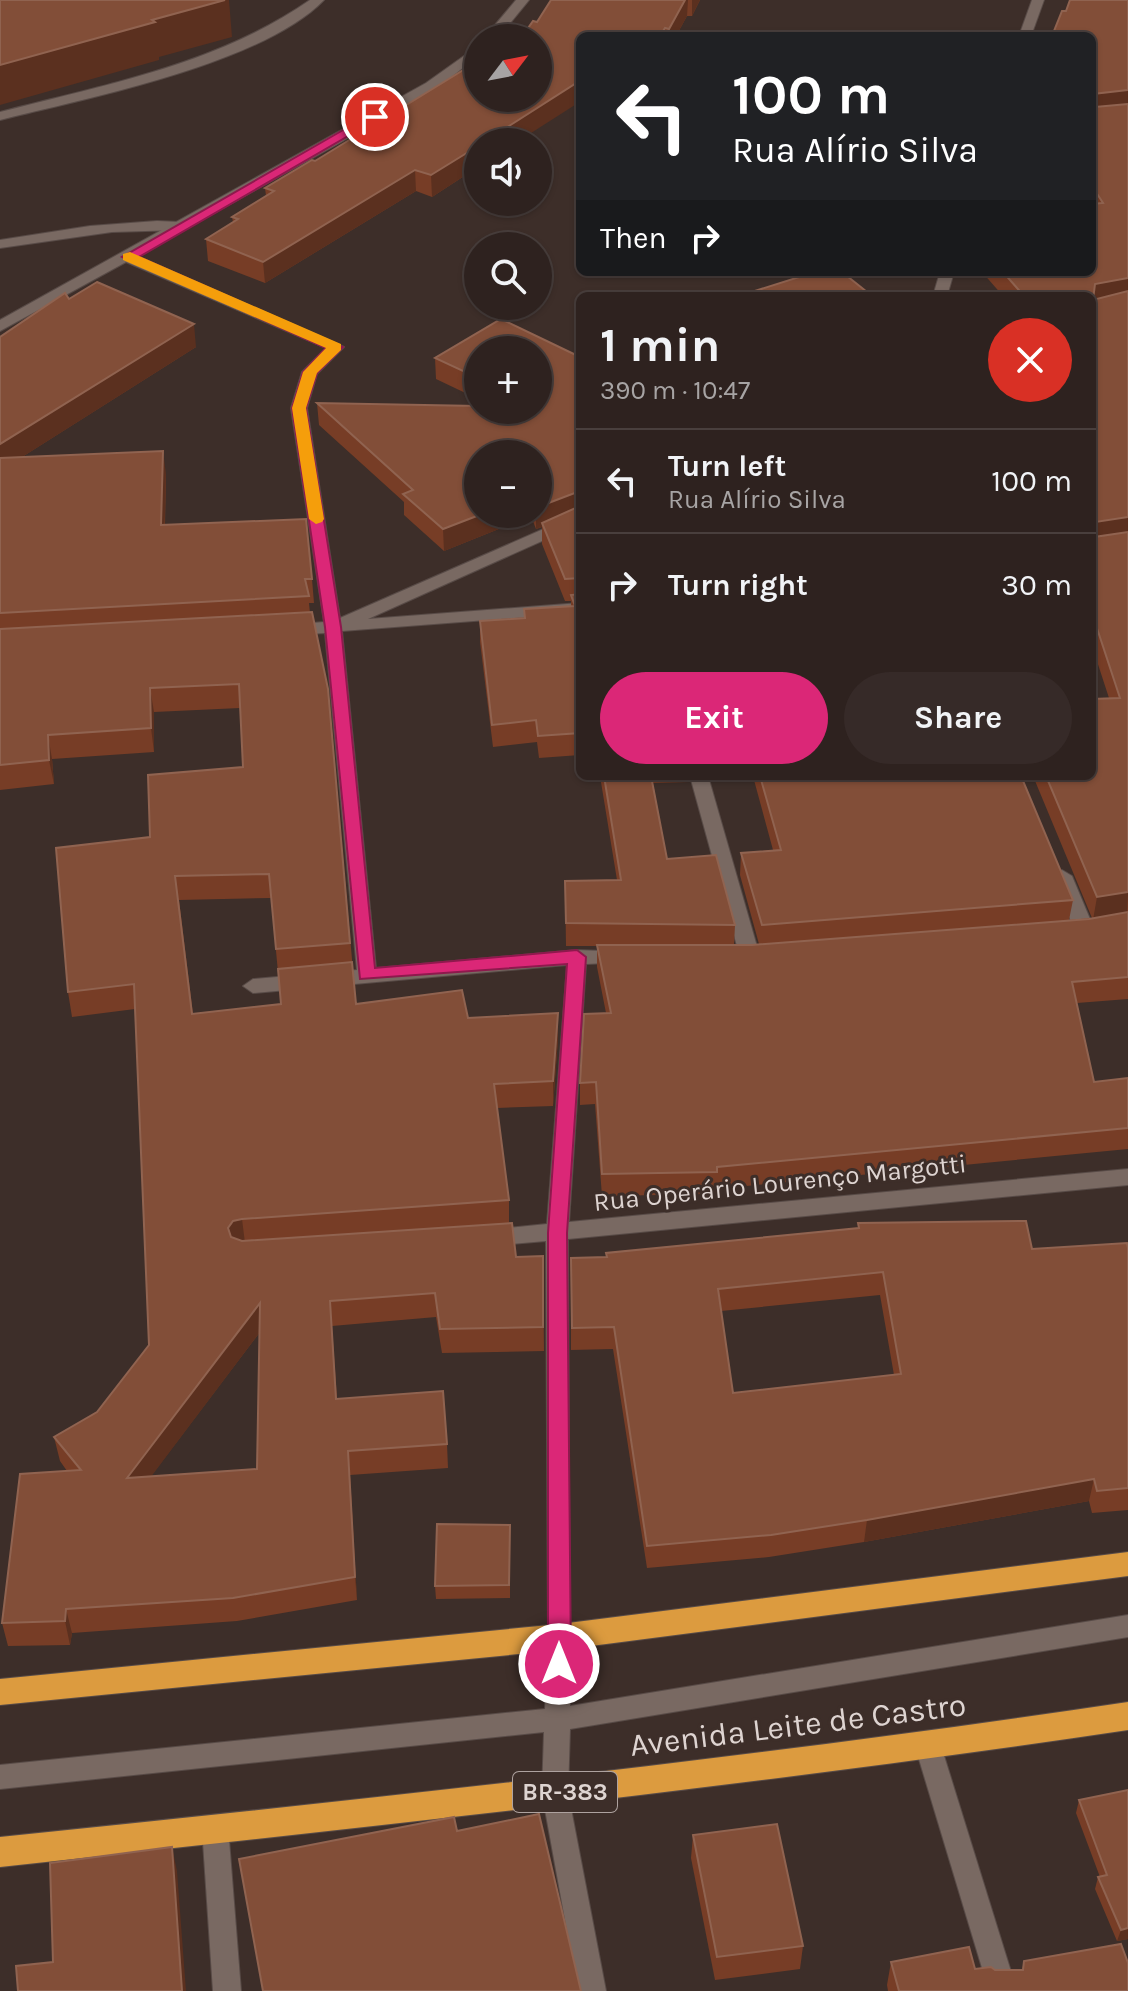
<!DOCTYPE html>
<html lang="en">
<head>
<meta charset="utf-8">
<style>
	:root { --surface:#2e221f; --page:#362a28; --text:#f1f3f6; --muted:#a7a4a4; --line:#493f3d; --accent:#db2777 }
	body { margin:0; font-family:Karla,sans-serif; background:var(--page); color:var(--text); height:100vh; display:flex; flex-direction:column; font-size:30px; white-space:nowrap }
	* { box-sizing:border-box; margin:0 }
	p { font-size:26px; color:var(--muted) }
	.icon { flex:none; width:44px; height:44px; fill:none; stroke:currentColor; stroke-width:2; stroke-linecap:round; stroke-linejoin:round }
	.map { position:relative; flex:1; overflow:hidden }
	.panel { position:absolute; left:576px; top:292px; width:520px; height:488px; display:flex; flex-direction:column; background:var(--surface); border-radius:12px; box-shadow:0 2px 6px #0004,0 0 0 2px var(--line) }
	.panel>* { flex:none }
	.hud { position:absolute; left:576px; top:32px; width:520px; height:244px; border-radius:12px; box-shadow:0 2px 6px #0004,0 0 0 2px var(--line); background:#202124; color:#fff; overflow:hidden }
	.needle { width:52px; rotate:58deg }
	.tools { position:absolute; left:464px; top:24px; display:grid; gap:16px }
	.tools a { display:grid; place-items:center; width:88px; height:88px; border-radius:50%; background:var(--surface); box-shadow:0 2px 6px #0004,0 0 0 2px var(--line); font-size:40px }
	.pin { position:absolute; display:grid; place-items:center; width:68px; height:68px; color:#fff; margin:-34px; border:4px solid #fff; border-radius:50%; box-shadow:0 2px 8px #0007 }
	.me { position:absolute; width:88px; margin:-44px; rotate:0deg; stroke-linejoin:round; filter:drop-shadow(0 0 6px #0008) }
	.turn { display:flex; align-items:center; gap:28px; height:168px; padding:0 24px; font-size:36px }
	.turn .icon { width:104px; height:104px; stroke-width:2.5 }
	.turn b { display:block; font-size:56px; line-height:68px }
	.then { display:flex; align-items:center; height:76px; padding:0 24px; background:#0003; gap:16px; font-size:30px }
	.round { display:grid; place-items:center; flex:none; width:84px; height:84px; border-radius:42px; background:var(--page) }
	.summary { display:flex; align-items:center; justify-content:space-between; height:136px; padding:0 24px }
	h1 { font-size:48px; font-weight:700; line-height:60px }
	.button { display:flex; gap:16px; margin-top:auto; padding:16px 24px }
	.button a { flex:1; height:92px; border-radius:48px; background:var(--accent); color:#fff; font-size:32px; font-weight:700; line-height:92px; text-align:center }
	.button a+a { background:var(--page); color:var(--text) }
	ul { padding:0; list-style:none }
	li { display:flex; align-items:center; gap:24px; height:104px; padding:0 24px; border-top:2px solid var(--line) }
	li div { flex:1 }
	li b { display:block; font-size:30px }
	li em { font-style:normal }
	.map>svg:first-child { display:block }
	.lines { fill:none; stroke-linecap:round; stroke-linejoin:round }
	.lane-casing { stroke:#584b47; stroke-width:2 }
	.street-casing { stroke:#584b47; stroke-width:2 }
	.highway-casing { stroke:#584b47; stroke-width:2 }
	.lane { fill:#796962; fill-rule:evenodd }
	.street { fill:#796962; fill-rule:evenodd }
	.highway { fill:#dc9b3f; fill-rule:evenodd }
	.wall { fill:#773d26; fill-rule:evenodd }
	.shaded-wall { fill:#5b301f }
	.building { fill:#824e38; stroke:#906350; stroke-width:2; fill-rule:evenodd }
	.route { fill:#db2777; stroke:#8e194d; stroke-width:2 }
	.slow { fill:#f59e0b }
	.labels { text-anchor:middle; dominant-baseline:central; stroke-width:6; stroke-linejoin:round; paint-order:stroke }
	.shield { fill:#3d2e29; stroke:#aea29f; stroke-width:2 }
	.shield-label { font-size:24px; font-weight:bold; fill:#ded4d1 }
	.street-label { font-size:26px; fill:#ded4d1; stroke:#3d2e29 }
	.near-street-label { font-size:32px; fill:#ded4d1; stroke:#3d2e29 }
</style>
</head>
<body>
<div class="map">
<svg width="1128" height="1991" viewBox="0 0 1128 1991">
	<rect width="100%" height="100%" fill="#3d2e29"/>
	<g class="lines">
		<!-- lane casing -->
		<g class="lane-casing">
			<g id="lane">
				<path d="M 310,0 L 324,0 C 262,64 87,98 0,120 L 0,112 C 107,84 218,64 310,0 Z"/>
				<path d="M 157,221 L 180,222 L 187,226 L 180,230 L 112,232 L 0,248 L 0,240 L 90,226 Z"/>
			</g>
		</g>
		<!-- street casing -->
		<g class="street-casing">
			<g id="street">
				<path d="M 516,0 L 529,0 L 498,38 L 484,38 Z"/>
				<path d="M 1032,0 L 1044,0 L 1031,36 L 1019,36 Z"/>
				<path d="M 478,46 L 478,56 L 436,89 L 137,256 L 344,347 L 317,374 L 307,408 L 340,618 L 580,513 L 580,524 L 368,619 L 580,603 L 580,613 L 342,631 L 376,968 L 577,950 L 630,952 L 633,957 L 630,962 L 586,964 L 569,1222 L 1128,1169 L 1128,1185 L 568,1239 L 570,1706 L 1128,1615 L 1128,1637 L 570,1729 L 568,1793 L 606,1991 L 578,1991 L 542,1793 L 544,1732 L 0,1789 L 0,1765 L 545,1709 L 548,1637 L 546,1241 L 488,1246 L 480,1244 L 477,1238 L 480,1232 L 488,1230 L 547,1224 L 567,965 L 253,993 L 243,986 L 253,979 L 357,970 L 325,633 L 289,635 L 280,630 L 289,625 L 324,622 L 291,408 L 302,372 L 326,348 L 126,262 L 0,331 L 0,320 L 426,83 Z"/>
				<path d="M 940,272 L 954,272 L 947,296 L 933,296 Z"/>
				<path d="M 690,776 L 708,776 L 760,957 L 757,962 L 743,962 L 740,957 Z"/>
				<path d="M 1062,870 L 1072,876 L 1095,931 L 1092,936 L 1085,938 L 1075,931 L 1052,876 Z"/>
				<path d="M 928,1735 L 937,1738 L 941,1746 L 1017,1991 L 989,1991 L 915,1746 L 919,1738 Z"/>
				<path d="M 215,1815 L 224,1819 L 228,1827 L 241,1991 L 213,1991 L 202,1827 L 206,1819 Z"/>
			</g>
		</g>
		<!-- highway casing -->
		<g class="highway-casing">
			<g id="highway">
				<path d="M 1128,1552 L 1128,1576 L 560,1650 L 0,1705 L 0,1679 L 560,1624 Z"/>
				<path d="M 1128,1702 L 1128,1730 C 753,1786 377,1826 0,1867 L 0,1837 C 377,1798 753,1758 1128,1702 Z"/>
			</g>
		</g>
		<!-- lane -->
		<use href="#lane" class="lane"/>
		<!-- street -->
		<use href="#street" class="street"/>
		<!-- highway -->
		<use href="#highway" class="highway"/>
	</g>
	<!-- wall -->
	<g class="wall">
		<path d="M 551,0 L 700,0 L 692,16 L 687,16 L 676,36 L 580,36 L 580,104 L 578,103 L 478,142 L 478,167 L 432,197 L 416,191 L 265,283 L 208,261 L 206,239 L 233,222 L 232,217 L 266,196 L 265,188 L 315,161 L 478,98 L 526,31 L 537,22 Z"/>
		<path d="M 1128,0 L 1128,999 L 1077,1003 L 1094,1082 L 1128,1078 L 1128,1149 L 716,1189 L 716,1194 L 602,1196 L 595,1104 L 580,1105 L 580,1083 L 606,1013 L 597,967 L 597,946 L 566,946 L 565,881 L 617,880 L 600,776 L 690,776 L 689,782 L 653,783 L 667,859 L 735,925 L 734,945 L 759,944 L 740,875 L 741,853 L 773,850 L 754,780 L 713,782 L 711,776 L 1021,776 L 1073,900 L 1069,920 L 1092,918 L 1033,776 L 1092,776 L 1109,698 L 1092,646 L 1092,296 L 1003,296 L 982,272 L 1092,272 L 1092,36 Z"/>
		<path d="M 69,299 L 196,347 L 22,457 L 166,474 L 165,525 L 312,579 L 314,603 L 309,603 L 310,613 L 328,689 L 356,1004 L 468,1018 L 558,1013 L 558,1038 L 553,1106 L 497,1108 L 509,1200 L 509,1223 L 516,1257 L 543,1256 L 544,1351 L 442,1353 L 436,1317 L 332,1326 L 337,1399 L 447,1444 L 448,1468 L 350,1475 L 357,1600 L 237,1621 L 72,1633 L 70,1645 L 8,1646 L 2,1623 L 67,1471 L 60,1461 L 54,1437 L 97,1412 L 149,1345 L 135,1009 L 72,1017 L 68,992 L 150,837 L 243,767 L 240,708 L 154,712 L 154,752 L 52,759 L 54,784 L 0,790 L 0,337 ZM 271,898 L 281,1004 L 193,1014 L 179,900 ZM 260,1332 L 257,1469 L 151,1476 Z"/>
		<path d="M 501,319 L 580,357 L 580,755 L 539,758 L 537,742 L 493,747 L 480,642 L 480,621 L 524,618 L 524,609 L 571,606 L 571,601 L 565,601 L 542,544 L 542,527 L 536,529 L 531,516 L 444,551 L 404,515 L 404,502 L 319,425 L 317,403 L 478,406 L 478,410 L 538,410 L 538,350 L 478,350 L 478,399 L 436,379 L 435,358 ZM 478,454 L 538,454 L 538,514 L 478,514 Z"/>
		<path d="M 858,1223 L 1032,1249 L 1128,1248 L 1128,1510 L 1092,1513 L 1089,1501 L 864,1542 L 769,1557 L 647,1568 L 613,1349 L 571,1350 L 571,1258 L 606,1257 L 606,1253 L 858,1228 ZM 880,1295 L 894,1375 L 733,1393 L 721,1311 Z"/>
		<path d="M 510,1525 L 510,1598 L 436,1599 L 435,1586 Z"/>
		<path d="M 1128,1790 L 1128,1939 L 1117,1941 L 1095,1889 L 1098,1877 L 1100,1877 L 1076,1813 L 1079,1800 Z"/>
		<path d="M 693,1835 L 803,1946 L 800,1969 L 715,1980 L 691,1858 Z"/>
		<path d="M 1024,1961 L 1128,1991 L 888,1991 L 887,1985 L 891,1962 L 975,1969 L 1022,1970 Z"/>
	</g>
	<!-- shaded-wall -->
	<g class="shaded-wall">
		<path d="M 225,0 L 229,0 L 232,37 L 159,57 L 159,60 L 0,105 L 0,65 L 152,20 Z"/>
		<path d="M 685,0 L 688,0 L 687,16 L 676,36 L 668,36 L 669,29 Z"/>
		<path d="M 692,0 L 700,0 L 692,16 Z"/>
		<path d="M 578,82 L 578,103 L 517,142 L 484,142 Z"/>
		<path d="M 1128,90 L 1128,109 L 1092,114 L 1093,94 Z"/>
		<path d="M 478,146 L 478,167 L 432,197 L 431,175 Z"/>
		<path d="M 415,170 L 416,191 L 265,283 L 263,262 Z"/>
		<path d="M 1128,278 L 1128,298 L 1092,305 L 1095,284 Z"/>
		<path d="M 194,324 L 196,347 L 0,471 L 0,444 Z"/>
		<path d="M 163,451 L 166,474 L 164,549 L 161,525 Z"/>
		<path d="M 580,491 L 580,512 L 542,523 L 542,527 L 536,529 L 536,514 L 538,514 L 538,507 Z"/>
		<path d="M 482,514 L 531,514 L 531,516 L 444,551 L 443,529 Z"/>
		<path d="M 1128,517 L 1128,538 L 1092,543 L 1095,522 Z"/>
		<path d="M 150,688 L 154,712 L 154,752 L 151,728 Z"/>
		<path d="M 48,735 L 52,759 L 54,784 L 49,760 Z"/>
		<path d="M 1128,892 L 1127,913 L 1093,920 L 1097,897 Z"/>
		<path d="M 558,1013 L 558,1038 L 553,1106 L 553,1081 Z"/>
		<path d="M 242,1219 L 245,1243 L 231,1253 L 228,1228 L 233,1221 Z"/>
		<path d="M 260,1303 L 263,1328 L 132,1502 L 127,1478 Z"/>
		<path d="M 348,1451 L 350,1475 L 357,1600 L 355,1577 Z"/>
		<path d="M 1094,1479 L 1089,1501 L 864,1542 L 867,1520 Z"/>
		<path d="M 66,1609 L 72,1633 L 70,1645 L 65,1621 Z"/>
		<path d="M 172,1847 L 177,1871 L 186,1991 L 182,1991 Z"/>
		<path d="M 1128,1928 L 1128,1939 L 1117,1941 L 1121,1930 Z"/>
	</g>
	<!-- building -->
	<g class="building">
		<path d="M 0,0 L 225,0 L 152,20 L 155,22 L 0,65 Z"/>
		<path d="M 551,0 L 685,0 L 669,29 L 665,28 L 660,36 L 580,36 L 580,83 L 578,82 L 484,142 L 478,142 L 478,146 L 431,175 L 415,170 L 263,262 L 206,239 L 238,219 L 232,217 L 274,191 L 265,188 L 312,160 L 315,161 L 478,61 L 478,98 L 538,98 L 538,38 L 517,38 L 526,31 L 533,21 L 537,22 Z"/>
		<path d="M 1070,0 L 1128,0 L 1128,90 L 1093,94 L 1092,103 L 1092,36 L 1052,36 L 1062,11 L 1066,11 Z"/>
		<path d="M 1092,104 L 1095,107 L 1128,104 L 1128,278 L 1095,284 L 1093,300 L 1128,291 L 1128,517 L 1095,522 L 1094,537 L 1128,532 L 1128,892 L 1097,897 L 1046,776 L 1092,776 L 1092,699 L 1120,698 L 1092,613 L 1092,296 L 1024,296 L 1003,272 L 1092,272 L 1092,204 L 1103,203 L 1092,186 Z"/>
		<path d="M 815,272 L 842,272 L 872,296 L 739,296 Z"/>
		<path d="M 97,282 L 194,324 L 0,444 L 0,337 L 65,293 L 69,299 Z"/>
		<path d="M 501,319 L 580,357 L 580,491 L 538,507 L 538,454 L 478,454 L 478,514 L 482,514 L 443,529 L 403,494 L 413,490 L 317,403 L 478,406 L 478,410 L 538,410 L 538,407 L 541,407 L 538,405 L 538,350 L 478,350 L 478,378 L 435,358 Z"/>
		<path d="M 163,451 L 161,525 L 306,519 L 312,579 L 305,579 L 309,596 L 0,613 L 0,458 Z"/>
		<path d="M 580,506 L 580,578 L 565,579 L 542,523 Z"/>
		<path d="M 580,594 L 580,733 L 538,736 L 536,720 L 492,725 L 480,621 L 525,618 L 524,609 L 575,606 L 571,595 Z"/>
		<path d="M 312,612 L 328,689 L 350,943 L 276,949 L 269,874 L 175,876 L 192,1014 L 281,1004 L 278,969 L 352,962 L 356,1004 L 462,990 L 468,1018 L 558,1013 L 553,1081 L 494,1084 L 509,1200 L 242,1219 L 233,1221 L 228,1228 L 231,1237 L 242,1241 L 512,1223 L 516,1257 L 543,1256 L 543,1327 L 440,1329 L 435,1293 L 330,1301 L 336,1399 L 443,1391 L 447,1444 L 348,1451 L 355,1577 L 233,1598 L 66,1609 L 65,1621 L 2,1623 L 20,1474 L 81,1470 L 54,1437 L 97,1412 L 149,1345 L 134,984 L 68,992 L 56,848 L 150,837 L 148,775 L 243,767 L 239,684 L 150,688 L 151,728 L 48,735 L 49,760 L 0,765 L 0,629 ZM 260,1303 L 257,1469 L 127,1478 Z"/>
		<path d="M 604,776 L 651,776 L 667,859 L 716,855 L 735,925 L 566,923 L 565,881 L 621,880 Z"/>
		<path d="M 760,776 L 1021,776 L 1073,900 L 762,925 L 741,853 L 781,850 Z"/>
		<path d="M 1128,912 L 1128,977 L 1072,982 L 1094,1082 L 1128,1078 L 1128,1128 L 717,1167 L 717,1172 L 602,1174 L 596,1082 L 580,1083 L 584,1014 L 611,1013 L 597,945 L 752,945 L 1089,919 Z"/>
		<path d="M 1026,1221 L 1032,1249 L 1127,1243 L 1128,1248 L 1128,1488 L 1097,1491 L 1094,1479 L 867,1520 L 771,1535 L 647,1546 L 614,1327 L 572,1328 L 571,1258 L 607,1257 L 606,1253 L 859,1228 L 858,1223 ZM 883,1272 L 901,1374 L 733,1393 L 718,1289 Z"/>
		<path d="M 437,1524 L 510,1525 L 509,1585 L 435,1586 Z"/>
		<path d="M 1128,1790 L 1128,1928 L 1121,1930 L 1098,1877 L 1107,1875 L 1079,1800 Z"/>
		<path d="M 539,1814 L 581,1991 L 263,1991 L 239,1859 L 454,1817 L 457,1831 Z"/>
		<path d="M 777,1824 L 803,1946 L 717,1957 L 693,1835 Z"/>
		<path d="M 172,1847 L 182,1991 L 18,1991 L 16,1966 L 53,1962 L 50,1863 Z"/>
		<path d="M 1121,1944 L 1128,1963 L 1128,1991 L 899,1991 L 891,1962 L 969,1947 L 975,1969 L 991,1967 L 995,1970 L 1023,1970 L 1024,1961 Z"/>
	</g>
	<!-- route -->
	<path class="route" d="M 371,114 L 381,117 L 139,257 L 343,347 L 317,373 L 306,408 L 341,627 L 375,968 L 577,950 L 586,957 L 567,1233 L 571,1664 L 567,1671 L 559,1674 L 551,1671 L 548,1664 L 548,1233 L 567,964 L 360,979 L 325,627 L 292,408 L 303,372 L 326,348 L 122,257 Z"/>
	<!-- slow -->
	<path class="slow" d="M 130,252 L 341,344 L 341,350 L 317,373 L 306,408 L 324,519 L 322,522 L 316,524 L 309,519 L 292,408 L 303,372 L 326,348 L 123,260 L 123,254 Z"/>
	<g class="labels">
		<!-- shield labels -->
		<rect class="shield" x="513" y="1772" width="104" height="40" rx="6"/>
		<g class="shield-label">
			<text x="565" y="1792">BR-383</text>
		</g>
		<!-- street labels -->
		<g class="street-label">
			<text transform="translate(780 1183) rotate(-6)">Rua Operário Lourenço Margotti</text>
		</g>
		<!-- near-street labels -->
		<g class="near-street-label">
			<text transform="translate(798 1725) rotate(-7)">Avenida Leite de Castro</text>
		</g>
	</g>
</svg>
<div class="tools">
<a><svg class="needle" viewBox="-14 -14 28 28"><path d="M0-13l5 13h-10z" fill="#e53935"/><path d="M0 13l5-13h-10z" fill="#a7a4a4"/></svg></a>
<a><svg class="icon" aria-label="sound" viewBox="0 0 24 24"><path d="M4 9h4l5-4v14l-5-4H4zM17 9q2 3 0 6"/></svg></a>
<a><svg class="icon" aria-label="search" viewBox="0 0 24 24"><circle cx="10" cy="10" r="6"/><path d="M15 15l6 6"/></svg></a>
<a>+</a>
<a>−</a>
</div>
<div class="pin" style="left:375px;top:117px;background:#d93025"><svg class="icon" aria-label="arrive" viewBox="0 0 24 24"><path d="M6 21V4h12l-3 4 3 4H6"/></svg></div>
<svg class="me" style="left:559px;top:1664px" viewBox="-20 -20 40 40"><circle r="17" fill="#db2777" stroke="#fff" stroke-width="3"/><path d="M0-11L8 9 0 5-8 9z" fill="#fff"/></svg>
<div class="hud">
<div class="turn"><svg class="icon" aria-label="left" viewBox="0 0 24 24"><path d="M17 20v-9H6M10 6l-5 5 5 5"/></svg><div><b>100 m</b>Rua Alírio Silva</div></div>
<div class="then">Then<svg class="icon" aria-label="right" viewBox="0 0 24 24"><path d="M7 20v-9h11M14 6l5 5-5 5"/></svg></div>
</div>
<section class="panel">
<div class="summary"><div><h1>1 min</h1><p>390 m · 10:47</p></div><a class="round" style="background:#d93025;color:#fff"><svg class="icon" aria-label="close" viewBox="0 0 24 24"><path d="M6 6l12 12M18 6L6 18"/></svg></a></div>
<ul>
<li><svg class="icon" aria-label="left" viewBox="0 0 24 24"><path d="M17 20v-9H6M10 6l-5 5 5 5"/></svg><div><b>Turn left</b><p>Rua Alírio Silva</p></div><em>100 m</em></li>
<li><svg class="icon" aria-label="right" viewBox="0 0 24 24"><path d="M7 20v-9h11M14 6l5 5-5 5"/></svg><div><b>Turn right</b></div><em>30 m</em></li>
</ul>
<div class="button"><a>Exit</a><a>Share</a></div>
</section>
</div>
</body>
</html>
